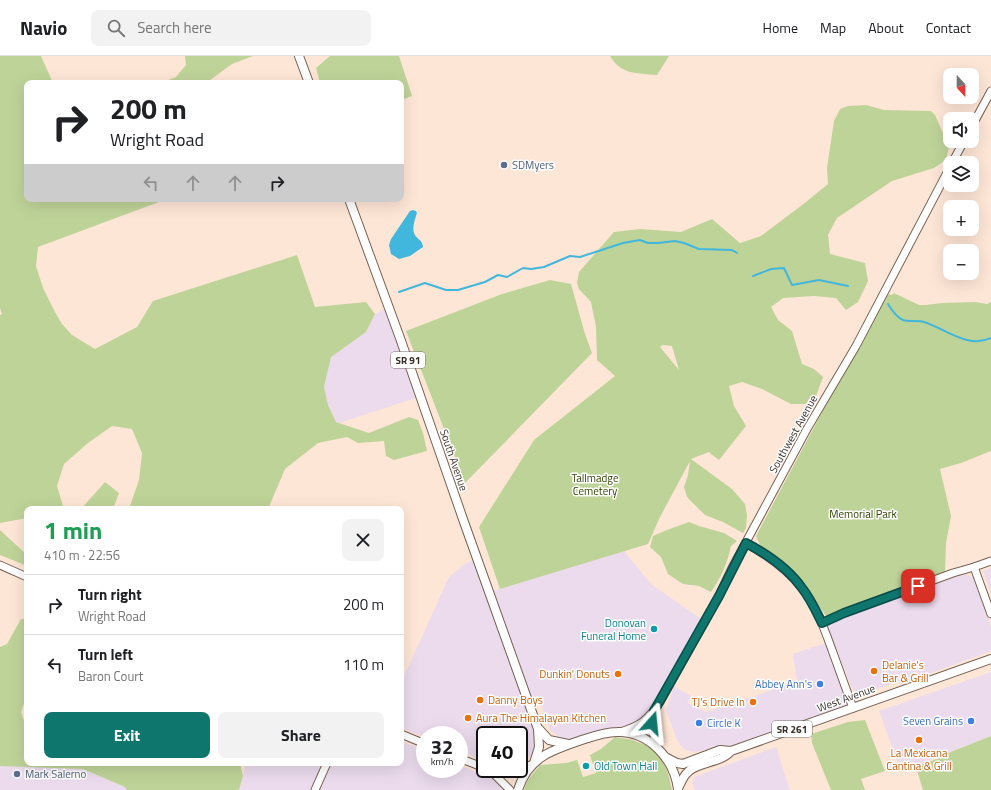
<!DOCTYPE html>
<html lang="en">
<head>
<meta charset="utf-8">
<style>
	:root { --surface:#fff; --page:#f2f2f2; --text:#202124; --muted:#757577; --line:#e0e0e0; --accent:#0f766e }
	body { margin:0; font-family:"Titillium Web",sans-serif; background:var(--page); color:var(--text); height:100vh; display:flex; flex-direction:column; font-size:15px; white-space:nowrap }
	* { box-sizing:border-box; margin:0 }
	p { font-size:13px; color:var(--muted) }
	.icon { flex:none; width:22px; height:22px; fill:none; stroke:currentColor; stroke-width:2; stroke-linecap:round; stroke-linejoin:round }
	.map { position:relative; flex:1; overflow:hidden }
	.drawer { position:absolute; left:24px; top:450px; width:380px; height:260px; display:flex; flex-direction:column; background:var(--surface); border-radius:8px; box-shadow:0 4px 16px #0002 }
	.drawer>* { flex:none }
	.guide { position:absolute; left:24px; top:24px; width:380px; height:122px; border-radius:8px; box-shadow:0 4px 16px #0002; background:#fff; color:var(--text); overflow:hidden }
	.needle { width:26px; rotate:159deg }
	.buttons { position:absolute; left:943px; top:12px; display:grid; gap:8px }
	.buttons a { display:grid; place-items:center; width:36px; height:36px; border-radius:8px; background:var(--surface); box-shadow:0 4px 16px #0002; font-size:20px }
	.speed { position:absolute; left:416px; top:670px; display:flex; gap:8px; font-size:20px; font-weight:700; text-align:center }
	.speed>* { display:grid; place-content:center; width:52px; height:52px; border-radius:50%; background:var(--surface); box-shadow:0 4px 16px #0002; line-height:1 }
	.speed small { font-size:10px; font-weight:400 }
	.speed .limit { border:2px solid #111; border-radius:6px; background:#fff; color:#111 }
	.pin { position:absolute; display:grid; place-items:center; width:34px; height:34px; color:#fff; margin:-17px; border-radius:8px; box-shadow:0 2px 6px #0006 }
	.me { position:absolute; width:44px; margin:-22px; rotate:18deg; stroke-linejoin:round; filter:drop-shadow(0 0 3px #0008) }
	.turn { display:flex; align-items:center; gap:14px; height:84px; padding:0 20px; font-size:18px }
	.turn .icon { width:52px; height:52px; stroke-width:2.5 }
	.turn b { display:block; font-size:28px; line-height:34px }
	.lanes { display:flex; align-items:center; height:38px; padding:0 20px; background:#0003; justify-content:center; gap:20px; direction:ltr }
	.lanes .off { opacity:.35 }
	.round { display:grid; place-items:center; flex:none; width:42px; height:42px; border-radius:8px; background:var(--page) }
	.overview { display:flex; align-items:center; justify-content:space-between; height:68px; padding:0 20px }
	h1 { font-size:24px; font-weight:700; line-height:30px; color:#1e9e55 }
	.cta { display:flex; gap:8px; margin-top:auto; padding:8px 20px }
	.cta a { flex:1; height:46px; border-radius:8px; background:var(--accent); color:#fff; font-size:16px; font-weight:700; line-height:46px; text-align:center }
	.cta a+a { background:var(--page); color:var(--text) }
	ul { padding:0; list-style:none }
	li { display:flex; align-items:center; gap:12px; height:60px; padding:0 20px; border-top:1px solid var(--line) }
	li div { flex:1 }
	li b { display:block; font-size:15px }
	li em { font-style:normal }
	header { display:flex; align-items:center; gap:24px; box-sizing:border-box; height:56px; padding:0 20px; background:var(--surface); border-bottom:1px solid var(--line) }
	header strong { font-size:19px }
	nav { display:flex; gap:22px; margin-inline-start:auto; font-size:14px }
	.search { width:280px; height:36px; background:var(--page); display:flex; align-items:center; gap:10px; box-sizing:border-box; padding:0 14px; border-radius:8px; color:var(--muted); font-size:15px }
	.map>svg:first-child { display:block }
	.commercial { fill:#ebdbed }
	.green { fill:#bed398; fill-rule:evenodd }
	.water { fill:#42b7dd }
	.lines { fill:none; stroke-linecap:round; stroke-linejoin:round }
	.stream { stroke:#42b7dd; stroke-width:2 }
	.minor-casing { stroke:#766153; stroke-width:9 }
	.major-casing { stroke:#766153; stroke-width:10 }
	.minor { stroke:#fff; stroke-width:7 }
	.major { stroke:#fff; stroke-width:8 }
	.route-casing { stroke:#0a4d48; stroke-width:10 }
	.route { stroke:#0f766e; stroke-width:7 }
	.service-dot { fill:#5c6f8a; stroke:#fff; stroke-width:1.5 }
	.culture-dot { fill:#0f9aa8; stroke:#fff; stroke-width:1.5 }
	.food-dot { fill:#e8710a; stroke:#fff; stroke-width:1.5 }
	.shop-dot { fill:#3f7fe0; stroke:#fff; stroke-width:1.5 }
	.labels { text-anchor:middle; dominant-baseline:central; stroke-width:3; stroke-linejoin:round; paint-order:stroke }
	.shield { fill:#fff; stroke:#736d68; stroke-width:1 }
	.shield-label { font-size:10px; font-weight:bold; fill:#372e28 }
	.service-label { font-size:11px; fill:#4e5e75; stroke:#fff; text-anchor:start }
	.street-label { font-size:11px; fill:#372e28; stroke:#fff }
	.park-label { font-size:11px; fill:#304100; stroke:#fff }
	.culture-label { font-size:11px; fill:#0d838f; stroke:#fff; text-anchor:end }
	.food-label { font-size:11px; fill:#c56008; stroke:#fff; text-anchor:start }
	.shop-label { font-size:11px; fill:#366cbe; stroke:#fff; text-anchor:end }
</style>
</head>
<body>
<header>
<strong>Navio</strong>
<div class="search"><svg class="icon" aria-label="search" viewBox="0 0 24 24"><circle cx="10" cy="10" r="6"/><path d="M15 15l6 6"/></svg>Search here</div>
<nav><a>Home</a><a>Map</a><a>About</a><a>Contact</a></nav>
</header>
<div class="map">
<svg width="991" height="734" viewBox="0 0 991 734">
	<rect width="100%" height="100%" fill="#fee6d6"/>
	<!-- commercial -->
	<g class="commercial">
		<path d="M 386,252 L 419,341 L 339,367 L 336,366 L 328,349 L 324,331 L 331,301 L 366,276 L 375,258 Z"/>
		<path d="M 624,495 L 651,528 L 701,563 L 660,641 L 643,664 L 621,674 L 563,684 L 550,674 L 538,640 L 531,641 L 492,535 Z"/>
		<path d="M 474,503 L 537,683 L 534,698 L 520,707 L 519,679 L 485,679 L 485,707 L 459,693 L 459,679 L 425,679 L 425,681 L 401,672 L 401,627 L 449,521 L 462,510 Z"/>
		<path d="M 991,512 L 991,538 L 983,515 Z"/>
		<path d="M 965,518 L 974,522 L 991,571 L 991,595 L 907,626 L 905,623 L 865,637 L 856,638 L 852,632 L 843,610 L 822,567 Z"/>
		<path d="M 829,586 L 853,652 L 748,689 L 693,696 L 685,694 L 678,686 L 666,654 L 674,630 L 691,640 L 687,647 L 706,656 L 797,626 L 793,598 Z"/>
		<path d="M 991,616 L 991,680 L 901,715 L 879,655 Z"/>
		<path d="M 401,685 L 425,694 L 425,713 L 459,713 L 459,709 L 495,724 L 506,734 L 239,734 L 241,729 L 246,707 L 401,707 Z"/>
		<path d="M 776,691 L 790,734 L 695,734 L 692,727 L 694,721 Z"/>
		<path d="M 3,709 L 83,713 L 125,731 L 128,734 L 0,734 L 0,710 Z"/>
	</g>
	<!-- green -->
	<g class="green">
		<path d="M 0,0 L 41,0 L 53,27 L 27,27 L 27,143 L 167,143 L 38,191 L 36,210 L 43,232 L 55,256 L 62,268 L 72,279 L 95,293 L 137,271 L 153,245 L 297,199 L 315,251 L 366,246 L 375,258 L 366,276 L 331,301 L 324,331 L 328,349 L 336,366 L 369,377 L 409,361 L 418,364 L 423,377 L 427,395 L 394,404 L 386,400 L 384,385 L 358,387 L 347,381 L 318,387 L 285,413 L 268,453 L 129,453 L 139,424 L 142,397 L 132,373 L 112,370 L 88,387 L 64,408 L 57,430 L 64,453 L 27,453 L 27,462 L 0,467 L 0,259 L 2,258 L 0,252 Z"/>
		<path d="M 185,0 L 253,0 L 232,8 L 206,27 L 161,27 L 176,21 L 186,9 Z"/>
		<path d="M 330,0 L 399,0 L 412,40 L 401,44 L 401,27 L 320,27 L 316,12 Z"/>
		<path d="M 610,0 L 669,0 L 657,19 C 637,17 621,19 610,0 Z"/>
		<path d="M 866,49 L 884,54 L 931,55 L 935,59 L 949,91 L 946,104 L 934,112 L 892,125 L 837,162 L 828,179 L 830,198 L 865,207 L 868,225 L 858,246 L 846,254 L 836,242 L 814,240 L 783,242 L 771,251 L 778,264 L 792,275 L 802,308 L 814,313 L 823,321 L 813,348 L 791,348 L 762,333 L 742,326 L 729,330 L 734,350 L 746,370 L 719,404 L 711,398 L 709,396 L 691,403 L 732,433 L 745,448 L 747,459 L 746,472 L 743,477 L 723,466 L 705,459 L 687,441 L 684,431 L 688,419 L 690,405 L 660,461 L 648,488 L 500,533 L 479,471 L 534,384 L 615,320 L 597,304 L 596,271 L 591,246 L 579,233 L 577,227 L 579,216 L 614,176 L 640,173 L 681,176 L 712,163 L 740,187 L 761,180 L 806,146 L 828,128 L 827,112 L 834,65 L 840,53 L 848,50 ZM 663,289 L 672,290 L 679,314 L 660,291 Z"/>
		<path d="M 550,224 L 571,228 L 585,278 L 592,297 L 465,427 L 406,275 L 502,238 Z"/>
		<path d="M 894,237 L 919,249 L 926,249 L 942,247 L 975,246 L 987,248 L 991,246 L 991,395 L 961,407 L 940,413 L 951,460 L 946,487 L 945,517 L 826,560 L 797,518 L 760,489 L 756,480 L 819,362 L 888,238 L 892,239 Z"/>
		<path d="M 105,426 L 119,437 L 113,453 L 81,453 Z"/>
		<path d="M 689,466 L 699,470 L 724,477 L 737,485 L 731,490 C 727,508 722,520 711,536 L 699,530 L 683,528 L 668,518 L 661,501 L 650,491 L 653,480 L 667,474 Z"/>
		<path d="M 0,474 L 27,499 L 27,510 L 0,499 Z"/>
		<path d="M 21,563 L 27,563 L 27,602 L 25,611 L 27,623 L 27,640 L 21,656 L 24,665 L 27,668 L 27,707 L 240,708 L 243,720 L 239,734 L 127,734 L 125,731 L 83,713 L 0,710 L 0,591 L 7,588 Z"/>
		<path d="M 865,664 L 885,715 L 861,723 L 865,734 L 831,734 L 812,687 L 811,678 L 848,666 Z"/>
		<path d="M 991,680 L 991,734 L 923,734 L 916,711 L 939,702 L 938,701 Z"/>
		<path d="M 615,681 C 652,686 665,697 672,734 L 524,734 L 528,724 L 540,709 L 566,707 L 577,704 L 583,721 L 596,717 L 590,699 L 601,693 Z"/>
	</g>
	<!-- water -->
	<path class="water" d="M 413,154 L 416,155 L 417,157 C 415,163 412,171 414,177 C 416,183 423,184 423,191 L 410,200 L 399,203 L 391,198 L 389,189 L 391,183 L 410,155 Z"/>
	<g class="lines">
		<!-- stream -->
		<g class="stream">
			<path d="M 753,220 L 771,213 L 784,212 L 792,229 L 819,224 L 848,230"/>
			<path d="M 399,236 L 425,227 L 446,234 L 458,234 L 485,226 L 498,219 L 507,221 L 523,212 L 531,213 L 544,211 L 570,200 L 580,201 L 623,187 L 640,184 L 648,187 L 658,187 L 675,185 L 684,187 L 699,193 L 732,194 L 737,197"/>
			<path d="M 888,248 C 891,253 896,261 903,264 C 909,266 917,264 924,266 C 946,273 968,293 991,282"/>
		</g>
		<!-- minor casing -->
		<g class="minor-casing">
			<g id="minor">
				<path d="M 972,70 L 991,35"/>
				<path d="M 952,107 L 964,85"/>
				<path d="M 746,487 C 767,499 786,512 801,531 C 816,549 824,572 832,594 C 839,613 846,633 853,652"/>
				<path d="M 0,509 L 27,521"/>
				<path d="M 974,511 L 991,558"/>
				<path d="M 822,567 L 844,557 L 953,517 L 974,511 L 991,505"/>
				<path d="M 654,655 L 652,672 L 657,691"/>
				<path d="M 620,676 C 640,670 648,664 660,646 L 719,540 L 732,512 L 807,373 L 856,290 L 950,111"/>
				<path d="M 401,678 L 425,688"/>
				<path d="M 459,702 L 485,712"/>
				<path d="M 519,711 L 532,709"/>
				<path d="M 489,713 L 508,713"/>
				<path d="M 490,714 L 510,734"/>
				<path d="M 315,734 L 327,707"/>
			</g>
		</g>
		<!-- major casing -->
		<g class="major-casing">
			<g id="major">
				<path d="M 299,0 L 309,27"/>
				<path d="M 349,143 L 400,282 L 464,466 L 538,673 L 539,691 L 534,707"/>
				<path d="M 539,673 L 549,684 L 568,688"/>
				<path d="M 667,702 L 677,707 L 683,708 L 720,694 L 731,695"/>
				<path d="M 678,732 C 681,727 683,720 688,716 C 698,705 720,708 731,695 L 991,603"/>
				<path d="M 518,734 C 528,702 550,695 579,685 C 591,681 604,676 617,676 C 649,675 674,703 678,733"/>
			</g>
		</g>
		<!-- minor -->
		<use href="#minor" class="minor"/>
		<!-- major -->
		<use href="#major" class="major"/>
	</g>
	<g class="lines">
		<!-- route casing -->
		<g class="route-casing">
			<path id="route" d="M 652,667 L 654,655 L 719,540 L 746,487 C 767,498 788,512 802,532 C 810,542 816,555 822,567 L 844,557 L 918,530"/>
		</g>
		<!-- route -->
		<use href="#route" class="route"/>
	</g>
	<!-- markers -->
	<g class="service-dot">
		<circle cx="504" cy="109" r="4"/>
		<circle cx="17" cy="718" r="4"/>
	</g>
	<g class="culture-dot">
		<circle cx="654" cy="573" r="4"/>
		<circle cx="586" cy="710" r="4"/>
	</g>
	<g class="food-dot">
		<circle cx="874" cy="615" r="4"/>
		<circle cx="618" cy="618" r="4"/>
		<circle cx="480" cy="644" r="4"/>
		<circle cx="753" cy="646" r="4"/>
		<circle cx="468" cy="662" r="4"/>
		<circle cx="919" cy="684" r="4"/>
	</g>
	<g class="shop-dot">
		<circle cx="820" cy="628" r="4"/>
		<circle cx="971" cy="665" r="4"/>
		<circle cx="699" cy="667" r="4"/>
	</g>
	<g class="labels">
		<!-- shield labels -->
		<g class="shield">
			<rect x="391" y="296" width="34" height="16" rx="3"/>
			<rect x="772" y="665" width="40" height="16" rx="3"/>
		</g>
		<g class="shield-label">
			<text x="408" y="304">SR 91</text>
			<text x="792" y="673">SR 261</text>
		</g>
		<!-- service labels -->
		<g class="service-label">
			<text x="512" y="109">SDMyers</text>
			<text x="25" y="718">Mark Salerno</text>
		</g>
		<!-- street labels -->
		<g class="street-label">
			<text transform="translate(793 378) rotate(-61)">Southwest Avenue</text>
			<text transform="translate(454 404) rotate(71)">South Avenue</text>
			<text transform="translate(846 642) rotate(-20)">West Avenue</text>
		</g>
		<!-- park labels -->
		<g class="park-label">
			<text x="595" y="422">Tallmadge<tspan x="595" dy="13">Cemetery</tspan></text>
			<text x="863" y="458">Memorial Park</text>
		</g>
		<!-- culture labels -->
		<g class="culture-label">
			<text x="646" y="567">Donovan<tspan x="646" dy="13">Funeral Home</tspan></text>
			<text x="594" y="710" text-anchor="start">Old Town Hall</text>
		</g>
		<!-- food labels -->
		<g class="food-label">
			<text x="882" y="609">Delanie's<tspan x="882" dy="13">Bar &amp; Grill</tspan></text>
			<text x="610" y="618" text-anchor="end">Dunkin' Donuts</text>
			<text x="488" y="644">Danny Boys</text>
			<text x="745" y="646" text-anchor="end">TJ's Drive In</text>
			<text x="476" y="662">Aura The Himalayan Kitchen</text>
			<text x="919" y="697" text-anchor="middle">La Mexicana<tspan x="919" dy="13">Cantina &amp; Grill</tspan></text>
		</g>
		<!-- shop labels -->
		<g class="shop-label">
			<text x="812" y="628">Abbey Ann's</text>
			<text x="963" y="665">Seven Grains</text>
			<text x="707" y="667" text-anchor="start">Circle K</text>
		</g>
	</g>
</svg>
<div class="buttons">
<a><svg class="needle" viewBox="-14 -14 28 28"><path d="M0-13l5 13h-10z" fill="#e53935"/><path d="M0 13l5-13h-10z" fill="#757577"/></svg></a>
<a><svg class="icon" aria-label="sound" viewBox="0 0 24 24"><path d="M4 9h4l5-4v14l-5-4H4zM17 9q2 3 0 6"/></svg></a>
<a><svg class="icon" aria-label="layers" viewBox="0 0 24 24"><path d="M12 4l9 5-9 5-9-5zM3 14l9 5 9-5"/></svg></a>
<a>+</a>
<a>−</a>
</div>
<div class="speed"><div>32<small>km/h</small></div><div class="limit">40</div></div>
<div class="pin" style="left:918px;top:530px;background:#d93025"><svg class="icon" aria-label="arrive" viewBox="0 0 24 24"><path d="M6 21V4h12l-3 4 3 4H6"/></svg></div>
<svg class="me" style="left:652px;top:667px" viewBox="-20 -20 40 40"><path d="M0-17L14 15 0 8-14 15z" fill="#0f766e" stroke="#fff" stroke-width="4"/></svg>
<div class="guide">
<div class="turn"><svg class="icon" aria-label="right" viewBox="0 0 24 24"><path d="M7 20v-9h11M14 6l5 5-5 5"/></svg><div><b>200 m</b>Wright Road</div></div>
<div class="lanes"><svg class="icon off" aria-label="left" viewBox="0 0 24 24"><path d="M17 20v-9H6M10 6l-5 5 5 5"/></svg><svg class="icon off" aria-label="ahead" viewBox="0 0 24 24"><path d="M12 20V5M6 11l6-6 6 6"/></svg><svg class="icon off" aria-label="ahead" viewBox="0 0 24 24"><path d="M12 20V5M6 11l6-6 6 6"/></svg><svg class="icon" aria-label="right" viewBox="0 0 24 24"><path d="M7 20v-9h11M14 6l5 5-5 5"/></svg></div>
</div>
<section class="drawer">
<div class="overview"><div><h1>1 min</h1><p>410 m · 22:56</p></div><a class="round"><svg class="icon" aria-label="close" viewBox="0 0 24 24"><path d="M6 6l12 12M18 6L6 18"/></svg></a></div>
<ul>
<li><svg class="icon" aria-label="right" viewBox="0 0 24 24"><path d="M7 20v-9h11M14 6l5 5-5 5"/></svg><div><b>Turn right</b><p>Wright Road</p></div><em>200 m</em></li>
<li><svg class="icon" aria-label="left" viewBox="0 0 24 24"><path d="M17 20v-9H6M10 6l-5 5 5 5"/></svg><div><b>Turn left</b><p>Baron Court</p></div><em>110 m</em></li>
</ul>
<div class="cta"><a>Exit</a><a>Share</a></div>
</section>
</div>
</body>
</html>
